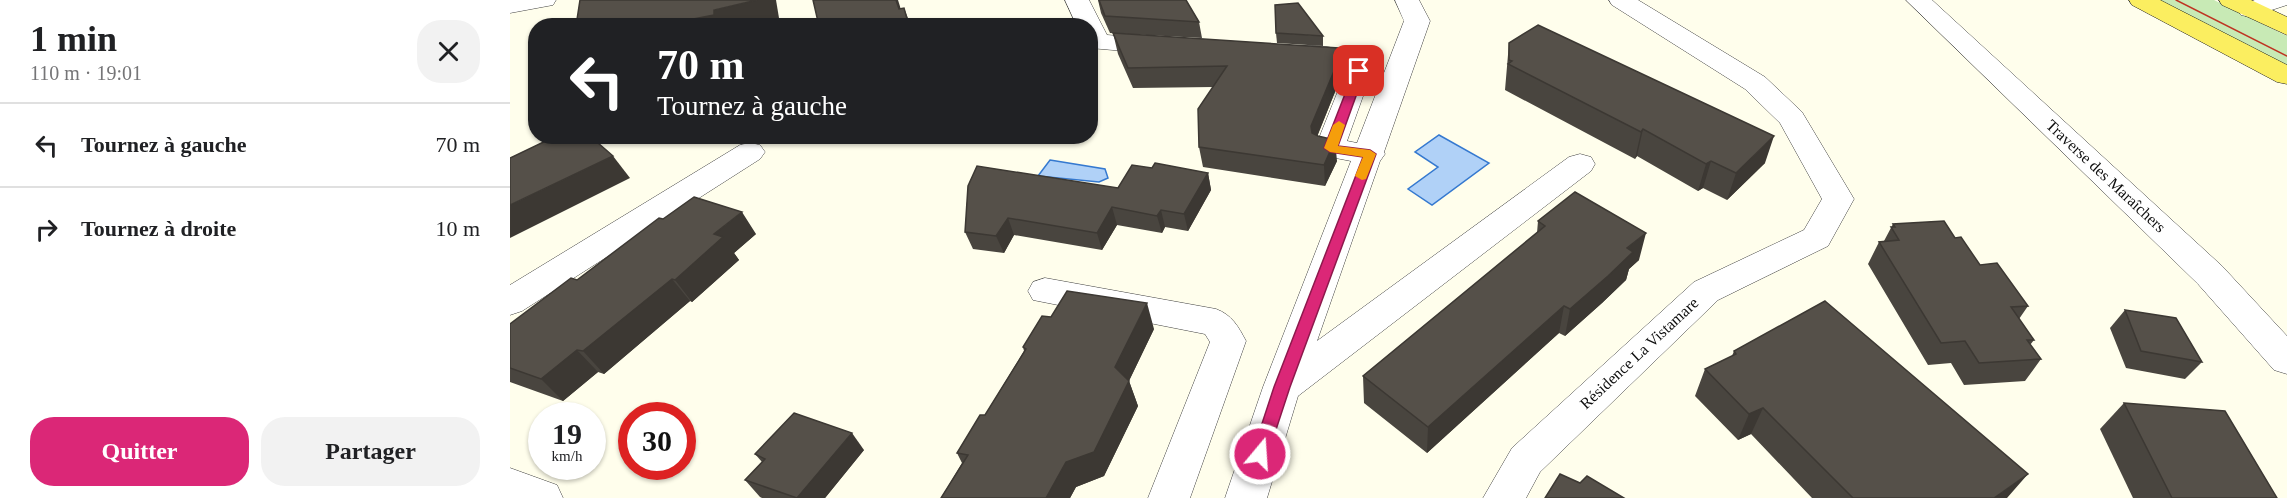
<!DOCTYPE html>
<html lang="fr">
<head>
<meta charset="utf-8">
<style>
	:root { --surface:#fff; --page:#f2f2f2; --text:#202124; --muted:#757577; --line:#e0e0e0; --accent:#db2777 }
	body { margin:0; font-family:Georgia,serif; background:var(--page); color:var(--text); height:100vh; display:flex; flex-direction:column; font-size:22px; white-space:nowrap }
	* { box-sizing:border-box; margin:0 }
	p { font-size:20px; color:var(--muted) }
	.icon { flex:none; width:33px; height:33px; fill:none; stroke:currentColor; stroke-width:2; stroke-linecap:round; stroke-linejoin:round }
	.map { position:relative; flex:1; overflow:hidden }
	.details { display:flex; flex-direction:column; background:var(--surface); width:510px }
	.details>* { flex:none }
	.top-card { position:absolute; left:18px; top:18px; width:570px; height:126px; border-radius:24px; box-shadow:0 2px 4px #0004; background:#202124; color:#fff; overflow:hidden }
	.speed { position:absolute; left:18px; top:402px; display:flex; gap:12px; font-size:30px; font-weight:700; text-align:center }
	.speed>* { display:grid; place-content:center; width:78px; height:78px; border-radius:50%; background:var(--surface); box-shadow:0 2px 4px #0004; line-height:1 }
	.speed small { font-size:15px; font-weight:400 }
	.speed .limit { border:9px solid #d22; background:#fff; color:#111 }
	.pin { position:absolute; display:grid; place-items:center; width:51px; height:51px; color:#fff; margin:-26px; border-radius:12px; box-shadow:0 3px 9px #0006 }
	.me { position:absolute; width:66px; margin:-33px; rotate:18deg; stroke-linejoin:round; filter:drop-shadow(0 0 4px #0008) }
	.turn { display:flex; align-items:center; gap:21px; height:126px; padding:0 30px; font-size:27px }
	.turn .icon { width:78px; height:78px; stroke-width:2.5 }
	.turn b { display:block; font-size:42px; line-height:51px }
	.round { display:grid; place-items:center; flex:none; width:63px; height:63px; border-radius:24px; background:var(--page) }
	.headline { display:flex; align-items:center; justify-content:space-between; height:102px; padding:0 30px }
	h1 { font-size:36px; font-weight:700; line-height:45px }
	.button { display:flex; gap:12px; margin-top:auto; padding:12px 30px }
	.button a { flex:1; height:69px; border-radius:24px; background:var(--accent); color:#fff; font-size:24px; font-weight:700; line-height:69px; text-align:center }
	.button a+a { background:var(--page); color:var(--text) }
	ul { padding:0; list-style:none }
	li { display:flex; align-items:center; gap:18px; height:84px; padding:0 30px; border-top:2px solid var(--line) }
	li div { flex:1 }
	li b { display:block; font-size:22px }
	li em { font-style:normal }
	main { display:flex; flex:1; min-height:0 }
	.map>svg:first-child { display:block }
	.green { fill:#c8eab5 }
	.water { fill:#b0d1f7; stroke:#3579d0; stroke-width:1.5 }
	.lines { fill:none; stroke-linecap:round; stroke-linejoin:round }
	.minor-casing { stroke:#404040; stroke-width:1 }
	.major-casing { stroke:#1e1e1e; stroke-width:1 }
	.minor { fill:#fff; fill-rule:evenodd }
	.major { fill:#fbee60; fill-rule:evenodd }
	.tram { stroke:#bf3422; stroke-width:1.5 }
	.wall { fill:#49453f }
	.shaded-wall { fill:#3c3833 }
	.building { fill:#555049; stroke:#3c3833; stroke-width:1.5 }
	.route { fill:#db2777; stroke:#8e194d; stroke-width:1.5 }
	.slow { fill:#f59e0b }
	.labels { text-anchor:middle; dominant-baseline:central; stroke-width:6; stroke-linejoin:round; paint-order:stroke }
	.street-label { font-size:16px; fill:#0d0d0d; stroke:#fff }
</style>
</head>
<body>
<main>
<section class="details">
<div class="headline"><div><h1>1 min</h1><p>110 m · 19:01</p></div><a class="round"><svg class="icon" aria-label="close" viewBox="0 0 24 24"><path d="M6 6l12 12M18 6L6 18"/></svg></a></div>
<ul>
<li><svg class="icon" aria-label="left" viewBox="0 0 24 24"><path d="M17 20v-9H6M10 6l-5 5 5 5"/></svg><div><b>Tournez à gauche</b></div><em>70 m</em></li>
<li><svg class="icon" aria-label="right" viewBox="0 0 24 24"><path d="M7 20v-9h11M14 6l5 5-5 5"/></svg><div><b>Tournez à droite</b></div><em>10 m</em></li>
</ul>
<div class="button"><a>Quitter</a><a>Partager</a></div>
</section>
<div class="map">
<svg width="1777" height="498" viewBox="0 0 1777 498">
	<rect width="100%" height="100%" fill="#fffeec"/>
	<!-- green -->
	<path class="green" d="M 1647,0 L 1704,0 L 1777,36 L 1777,67 Z"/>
	<!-- water -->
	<g class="water">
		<path d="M 929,135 L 979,163 L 922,205 L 898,189 L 928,167 L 905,152 Z"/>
		<path d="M 540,160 L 595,169 L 598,178 L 589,182 L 528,176 Z"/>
	</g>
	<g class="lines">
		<!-- minor casing -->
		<g class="minor-casing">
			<g id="minor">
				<path d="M 0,0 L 46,0 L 43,5 L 0,13 Z"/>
				<path d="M 555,0 L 579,0 L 597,35 L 658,40 L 662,46 L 658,52 L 649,54 L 580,48 L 580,26 L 567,26 Z"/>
				<path d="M 885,0 L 909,0 L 920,21 L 874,152 L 875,154 L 870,161 L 807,341 L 1059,157 L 1070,154 L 1081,157 L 1085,164 L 1081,171 L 788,396 L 757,498 L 715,498 L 753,387 L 841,161 L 810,155 L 805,148 L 836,71 L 835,66 L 778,60 L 774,54 L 778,48 C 802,42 832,49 856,55 L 862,71 L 837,141 L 847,143 L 894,21 Z"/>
				<path d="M 1099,0 L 1128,0 L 1255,77 L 1292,112 L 1344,199 L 1318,246 L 1208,300 L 1030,472 L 1016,498 L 973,498 L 1002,448 L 1184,282 L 1294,230 L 1312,199 L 1270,123 L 1235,89 L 1102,5 Z"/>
				<path d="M 1396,0 L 1422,0 L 1712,266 L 1777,336 L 1777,374 L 1764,370 L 1688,284 Z"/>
				<path d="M 1745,0 L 1777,0 L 1777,5 L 1740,17 L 1731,15 L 1728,10 L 1731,5 Z"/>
				<path d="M 240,143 L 250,145 L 255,152 L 250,159 L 12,311 L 0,315 L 0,285 L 230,145 Z"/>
				<path d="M 535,278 L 706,309 C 722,315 728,326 736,341 L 680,498 L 638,498 L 700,342 L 695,334 L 523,300 L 518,291 L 523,282 Z"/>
				<path d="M 0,468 L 47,485 L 53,498 L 0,498 Z"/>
			</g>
		</g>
		<!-- major casing -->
		<g class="major-casing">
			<g id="major">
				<path d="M 1619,0 L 1650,0 L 1777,65 L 1777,84 L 1767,82 L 1622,5 Z"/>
				<path d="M 1709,0 L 1741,0 L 1777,17 L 1777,35 L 1712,5 Z"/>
			</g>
		</g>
		<!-- minor -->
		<use href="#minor" class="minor"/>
		<!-- major -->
		<use href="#major" class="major"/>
		<!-- tram -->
		<path class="tram" d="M 1666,0 L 1777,56"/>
	</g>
	<!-- wall -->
	<g class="wall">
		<path d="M 588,0 L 676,0 L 689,22 L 692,38 L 600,33 L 591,13 Z"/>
		<path d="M 603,33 L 832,52 L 833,72 L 807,136 L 827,161 L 815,186 L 693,167 L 689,147 L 703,87 L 623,88 L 608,54 Z"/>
		<path d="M 766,33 L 813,36 L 813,46 L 767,43 Z"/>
		<path d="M 999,43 L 1255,163 L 1217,200 L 1193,188 L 1188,191 L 1127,156 L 1125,159 L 995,90 Z"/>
		<path d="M 642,168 L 698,173 L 701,190 L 678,231 L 655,227 L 652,233 L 607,225 L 592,250 L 504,235 L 494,253 L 463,249 L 455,232 L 458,186 L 608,188 Z"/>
		<path d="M 153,219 L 246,234 L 224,253 L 229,260 L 182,302 L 180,301 L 94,374 L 88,372 L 53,401 L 0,382 L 0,324 L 67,280 Z"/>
		<path d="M 1028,221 L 1129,260 L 1119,269 L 1116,280 L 1092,303 L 1055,336 L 1049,333 L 917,453 L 854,403 L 853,376 L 1027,233 Z"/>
		<path d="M 1383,224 L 1445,238 L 1470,265 L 1518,306 L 1509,319 L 1524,340 L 1520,345 L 1531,359 L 1515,381 L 1454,385 L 1441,363 L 1418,365 L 1358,264 L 1369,242 L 1374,241 Z"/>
		<path d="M 1615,310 L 1692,362 L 1675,379 L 1616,368 L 1600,328 Z"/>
		<path d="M 644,329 L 619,381 L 628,406 L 594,476 L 566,487 L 560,498 L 431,498 L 452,463 L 447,453 L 475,415 L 514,351 L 513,347 Z"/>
		<path d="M 1224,351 L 1497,498 L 1302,498 L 1241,434 L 1228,440 L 1185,396 L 1195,369 L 1222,356 Z"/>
		<path d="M 1614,403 L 1767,498 L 1623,498 L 1590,429 Z"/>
		<path d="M 354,450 L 315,498 L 252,498 L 250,497 L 235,480 L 252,462 L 245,454 Z"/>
	</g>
	<!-- shaded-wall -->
	<g class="shaded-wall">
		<path d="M 247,0 L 266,0 L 269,18 L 236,26 L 157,26 L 157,24 L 204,10 Z"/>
		<path d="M 386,0 L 388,0 L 396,26 L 389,9 Z"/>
		<path d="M 394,8 L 401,26 L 399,26 Z"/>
		<path d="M 832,52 L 833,72 L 803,147 L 801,126 Z"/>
		<path d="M 1133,129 L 1127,156 L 1125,159 L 1131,132 Z"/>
		<path d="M 1264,136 L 1255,163 L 1217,200 L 1226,173 Z"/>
		<path d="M 825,140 L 827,161 L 815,186 L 814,165 Z"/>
		<path d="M 103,156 L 120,178 L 0,238 L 0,205 Z"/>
		<path d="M 1201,161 L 1193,188 L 1188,191 L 1196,164 Z"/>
		<path d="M 698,173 L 701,190 L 678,231 L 674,214 Z"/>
		<path d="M 602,207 L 607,225 L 592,250 L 587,233 Z"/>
		<path d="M 651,210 L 655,227 L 652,233 L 647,216 Z"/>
		<path d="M 232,212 L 246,234 L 224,253 L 229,260 L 182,302 L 165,280 L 204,234 Z"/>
		<path d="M 498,218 L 504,235 L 494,253 L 486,236 Z"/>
		<path d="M 1136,233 L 1129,260 L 1119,269 L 1116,280 L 1092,303 L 1055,336 L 1060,309 L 1117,248 Z"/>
		<path d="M 162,279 L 180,301 L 94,374 L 73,351 Z"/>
		<path d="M 637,303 L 644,329 L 613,393 L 605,367 Z"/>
		<path d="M 1054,306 L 1049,333 L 917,453 L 918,427 Z"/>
		<path d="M 67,350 L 88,372 L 53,401 L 31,379 Z"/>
		<path d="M 619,381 L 628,406 L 594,476 L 566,487 L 560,498 L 536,498 L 556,462 Z"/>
		<path d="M 1253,408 L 1241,434 L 1228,440 L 1239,414 Z"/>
		<path d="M 342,433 L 354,450 L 315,498 L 287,498 Z"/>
		<path d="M 1518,474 L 1497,498 L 1484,498 Z"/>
	</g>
	<!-- building -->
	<g class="building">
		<path d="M 70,0 L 247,0 L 204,10 L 204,15 L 157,24 L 157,26 L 66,26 Z"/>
		<path d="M 303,0 L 386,0 L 389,9 L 394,8 L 399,26 L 309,26 Z"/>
		<path d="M 589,0 L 676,0 L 689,22 L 595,16 Z"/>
		<path d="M 788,3 L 813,36 L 766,33 L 765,5 Z"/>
		<path d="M 1028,25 L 1264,136 L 1226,173 L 1201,161 L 1196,164 L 1133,129 L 1131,132 L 998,64 L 1002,61 L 999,60 L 999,43 Z"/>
		<path d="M 603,33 L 829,48 L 832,52 L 801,126 L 802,133 L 808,136 L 825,140 L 814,165 L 689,147 L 688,109 L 717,66 L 618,68 Z"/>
		<path d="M 46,136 L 80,136 L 103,156 L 0,205 L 0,158 Z"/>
		<path d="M 645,163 L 698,173 L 674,214 L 651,210 L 647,216 L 602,207 L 587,233 L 498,218 L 486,236 L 455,232 L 458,186 L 467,166 L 608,188 L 622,165 L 642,168 Z"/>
		<path d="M 1065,192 L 1136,233 L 1117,248 L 1123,252 L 1098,276 L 1060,309 L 1054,306 L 918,427 L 853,376 L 1035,226 L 1028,221 Z"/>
		<path d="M 184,197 L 232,212 L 204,234 L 213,237 L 165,280 L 162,279 L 73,351 L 67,350 L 31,379 L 0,368 L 0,324 L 61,278 L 67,280 L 149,218 L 153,219 Z"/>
		<path d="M 1434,221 L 1445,238 L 1451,237 L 1470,265 L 1487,263 L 1518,306 L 1501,307 L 1524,340 L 1517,340 L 1531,359 L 1469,363 L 1455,341 L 1431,343 L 1369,242 L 1389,240 L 1381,227 L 1385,227 L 1383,224 Z"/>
		<path d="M 557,291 L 637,303 L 605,367 L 619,381 L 584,452 L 556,462 L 536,498 L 431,498 L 458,455 L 447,453 L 470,415 L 475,415 L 516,349 L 513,347 L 532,316 L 541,317 Z"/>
		<path d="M 1315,301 L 1518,474 L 1484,498 L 1343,498 L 1253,408 L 1239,414 L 1195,369 L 1226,354 L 1224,351 Z"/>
		<path d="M 1615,310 L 1666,318 L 1692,362 L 1631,351 Z"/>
		<path d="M 1614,403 L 1715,411 L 1767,498 L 1662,498 Z"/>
		<path d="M 284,413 L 342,433 L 287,498 L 235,480 L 255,459 L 245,454 Z"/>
		<path d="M 1050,474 L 1070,483 L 1077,476 L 1114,498 L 1035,498 Z"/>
	</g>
	<!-- route -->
	<path class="route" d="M 849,68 L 855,71 L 828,146 L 860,150 L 866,154 L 780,387 L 758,454 L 756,459 L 750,461 L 744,459 L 742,454 L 764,387 L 853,157 L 820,152 L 814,148 L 844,71 Z"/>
	<!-- slow -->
	<path class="slow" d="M 829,121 L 835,125 L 828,146 L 860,150 L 866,154 L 856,179 L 852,180 L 845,176 L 853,157 L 820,152 L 814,148 L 823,125 Z"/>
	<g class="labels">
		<!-- street labels -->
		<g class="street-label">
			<text transform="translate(1596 176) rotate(43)">Traverse des Maraîchers</text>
			<text transform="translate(1129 353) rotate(-43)">Résidence La Vistamare</text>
		</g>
	</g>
</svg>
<div class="speed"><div>19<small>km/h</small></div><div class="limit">30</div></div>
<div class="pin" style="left:849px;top:71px;background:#d93025"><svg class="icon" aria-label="arrive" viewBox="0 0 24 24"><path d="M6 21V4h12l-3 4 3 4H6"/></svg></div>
<svg class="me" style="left:750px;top:454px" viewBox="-20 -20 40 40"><circle r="17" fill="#db2777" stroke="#fff" stroke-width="3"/><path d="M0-11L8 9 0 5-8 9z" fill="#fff"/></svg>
<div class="top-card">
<div class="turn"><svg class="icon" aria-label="left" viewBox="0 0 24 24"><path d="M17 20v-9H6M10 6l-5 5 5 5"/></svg><div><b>70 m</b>Tournez à gauche</div></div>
</div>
</div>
</main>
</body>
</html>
